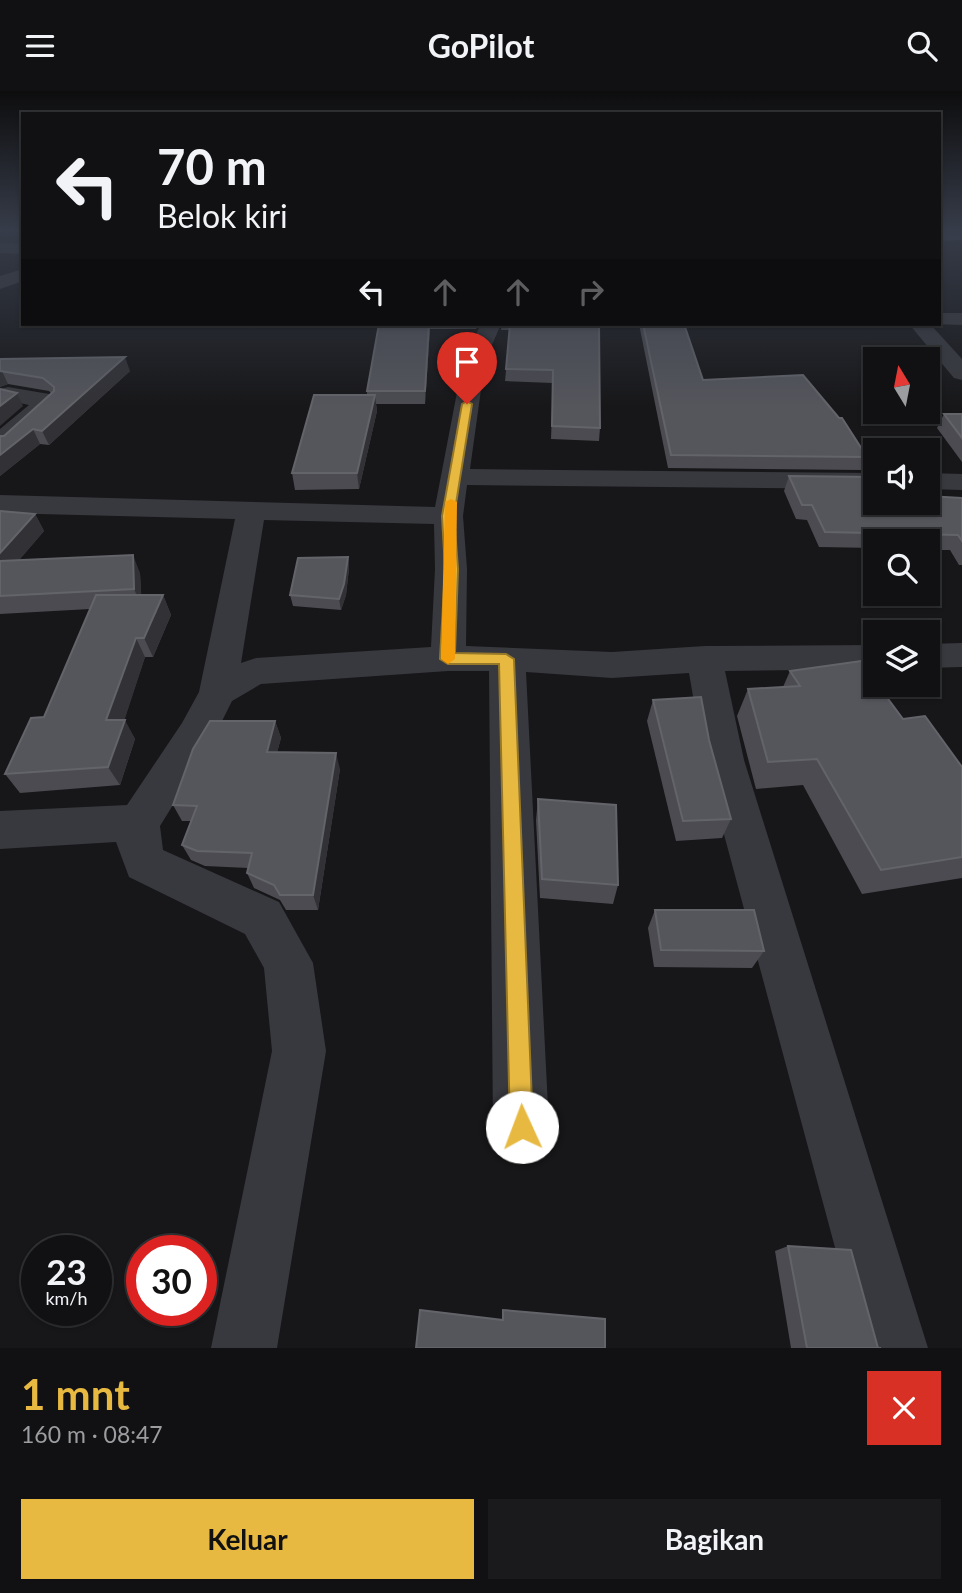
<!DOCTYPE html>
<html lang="id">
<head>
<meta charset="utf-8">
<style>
	:root { --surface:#111113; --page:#1a1a1c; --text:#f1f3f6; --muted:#9c9da0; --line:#303133; --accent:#e7b941 }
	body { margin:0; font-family:Lato,sans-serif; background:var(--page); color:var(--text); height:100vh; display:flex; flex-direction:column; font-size:26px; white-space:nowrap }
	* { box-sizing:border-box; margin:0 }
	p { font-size:23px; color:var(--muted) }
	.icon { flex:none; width:38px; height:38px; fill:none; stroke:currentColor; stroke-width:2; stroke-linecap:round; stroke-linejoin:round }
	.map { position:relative; height:1257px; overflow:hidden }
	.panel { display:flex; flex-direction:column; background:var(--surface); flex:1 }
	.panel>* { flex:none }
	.guide { position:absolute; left:21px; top:21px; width:920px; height:214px; border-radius:0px; box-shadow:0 2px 5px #0004,0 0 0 2px var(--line); background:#111113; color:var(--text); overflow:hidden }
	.needle { width:46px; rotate:350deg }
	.buttons { position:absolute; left:863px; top:256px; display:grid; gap:14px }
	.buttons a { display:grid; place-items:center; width:77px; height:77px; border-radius:0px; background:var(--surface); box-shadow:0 2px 5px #0004,0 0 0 2px var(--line); font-size:35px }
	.speed { position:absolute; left:21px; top:1144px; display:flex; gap:14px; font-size:35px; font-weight:700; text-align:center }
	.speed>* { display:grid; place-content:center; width:91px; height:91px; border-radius:50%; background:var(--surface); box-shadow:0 2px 5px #0004,0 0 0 2px var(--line); line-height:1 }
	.speed small { font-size:18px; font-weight:400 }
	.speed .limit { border:10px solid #d22; background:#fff; color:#111 }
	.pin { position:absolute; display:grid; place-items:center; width:60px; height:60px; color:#fff; margin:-72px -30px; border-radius:50% 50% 50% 0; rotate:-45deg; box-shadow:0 0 7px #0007 }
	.pin .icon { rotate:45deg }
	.me { position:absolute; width:77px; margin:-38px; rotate:358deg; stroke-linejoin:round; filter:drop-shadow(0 0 5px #0008) }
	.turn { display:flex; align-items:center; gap:24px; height:147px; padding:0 21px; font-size:32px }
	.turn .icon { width:91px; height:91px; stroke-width:2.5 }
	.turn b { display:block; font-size:49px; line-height:60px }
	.lanes { display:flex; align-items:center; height:66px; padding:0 21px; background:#0003; justify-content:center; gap:35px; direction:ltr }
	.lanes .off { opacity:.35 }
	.round { display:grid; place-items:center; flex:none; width:74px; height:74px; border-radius:0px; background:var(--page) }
	.head { display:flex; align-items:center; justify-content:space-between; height:119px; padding:0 21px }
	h1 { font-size:42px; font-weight:700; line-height:52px; color:var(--accent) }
	.cta { display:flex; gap:14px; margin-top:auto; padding:14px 21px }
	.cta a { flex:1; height:80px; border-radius:0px; background:var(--accent); color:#111; font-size:28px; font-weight:700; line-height:80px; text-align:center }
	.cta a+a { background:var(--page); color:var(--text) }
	header { display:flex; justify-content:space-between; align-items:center; height:91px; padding:0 21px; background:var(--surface); font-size:32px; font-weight:700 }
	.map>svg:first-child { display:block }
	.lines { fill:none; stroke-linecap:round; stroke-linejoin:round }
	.minor { fill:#38393e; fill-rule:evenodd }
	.wall { fill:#4b4b51 }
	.shaded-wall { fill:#323236 }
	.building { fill:#55565c; stroke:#63646a; stroke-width:2 }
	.route { fill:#e7b941; stroke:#96782a; stroke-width:2 }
	.slow { fill:#f59e0b }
</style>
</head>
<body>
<header><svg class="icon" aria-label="menu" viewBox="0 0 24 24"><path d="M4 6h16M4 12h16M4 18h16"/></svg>GoPilot<svg class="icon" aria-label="search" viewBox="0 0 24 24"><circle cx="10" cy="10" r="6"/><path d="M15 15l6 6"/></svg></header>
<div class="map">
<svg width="962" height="1257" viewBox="0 0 962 1257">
	<rect width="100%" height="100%" fill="#171719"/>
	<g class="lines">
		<!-- minor -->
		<g class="minor">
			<path d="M 0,152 L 23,153 L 23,163 L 0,162 Z"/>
			<path d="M 23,178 L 23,190 L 0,198 L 0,185 Z"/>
			<path d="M 940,222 L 962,222 L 962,234 L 934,233 L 940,233 Z"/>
			<path d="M 481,233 L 501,233 L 485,270 L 470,378 L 875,382 L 875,398 L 467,394 L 463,425 L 467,478 L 466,555 L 612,561 L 705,555 L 875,554 L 875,578 L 725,580 L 744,669 L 928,1257 L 862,1257 L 704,669 L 689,582 L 612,587 L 526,581 L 549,1036 L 541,1056 L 521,1064 L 501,1056 L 493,1036 L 489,580 L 448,580 L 261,593 L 232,610 L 210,654 L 160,735 L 163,759 L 279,811 L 313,872 L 326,960 L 277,1257 L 211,1257 L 272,960 L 264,877 L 245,843 L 129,786 L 116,751 L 0,758 L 0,720 L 127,714 L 182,632 L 199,601 L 235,428 L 0,422 L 0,404 L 435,416 L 463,270 ZM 264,429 L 434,433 L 435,478 L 431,556 L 256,567 L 241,572 Z"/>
			<path d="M 909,233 L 930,233 L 962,268 L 962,289 L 954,287 Z"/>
			<path d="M 8,296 L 49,303 L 58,312 L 9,357 L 0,359 L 0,338 L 29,314 L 0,308 L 0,298 Z"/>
			<path d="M 928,382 L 962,383 L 962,399 L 928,398 Z"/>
			<path d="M 962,552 L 962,576 L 928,577 L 928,553 Z"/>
		</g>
	</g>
	<!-- wall -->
	<g class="wall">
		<path d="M 17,140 L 23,140 L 23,148 L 21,148 Z"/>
		<path d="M 940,140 L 962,140 L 962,149 L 940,150 Z"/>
		<path d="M 376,233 L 479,233 L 476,238 L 430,238 L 425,313 L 376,313 L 377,320 L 359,398 L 295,399 L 292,382 L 367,304 L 367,300 L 379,234 L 376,234 Z"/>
		<path d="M 502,233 L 599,233 L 600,337 L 599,350 L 551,348 L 553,292 L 505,290 L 510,239 L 501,239 Z"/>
		<path d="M 639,233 L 684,233 L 703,289 L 867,366 L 861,379 L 668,377 Z"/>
		<path d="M 0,268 L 130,280 L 49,354 L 40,353 L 0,385 L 0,345 L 4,345 L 51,302 L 49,300 L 8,293 L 0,296 Z"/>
		<path d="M 944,323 L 962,323 L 962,371 L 937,337 Z"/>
		<path d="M 789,385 L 875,411 L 962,407 L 962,474 L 959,474 L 950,459 L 928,459 L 928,450 L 875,450 L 875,457 L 819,456 L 807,429 L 796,428 L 784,400 Z"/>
		<path d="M 0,420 L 35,423 L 44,440 L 19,469 L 140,482 L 141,504 L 163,504 L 171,524 L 153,566 L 145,566 L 124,629 L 135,648 L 120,694 L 20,702 L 5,683 L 44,626 L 90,518 L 0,523 Z"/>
		<path d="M 348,466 L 349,477 L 346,504 L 341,519 L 293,515 L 290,504 Z"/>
		<path d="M 790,580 L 903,628 L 962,676 L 962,787 L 862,803 L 803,694 L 756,698 L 737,625 L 748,598 L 783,596 Z"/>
		<path d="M 653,609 L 709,649 L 731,728 L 722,747 L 676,750 L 647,630 Z"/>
		<path d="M 275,630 L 281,647 L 277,661 L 340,678 L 318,819 L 286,819 L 280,809 L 254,797 L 247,782 L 248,777 L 205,775 L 191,769 L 182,754 L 191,730 L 182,730 L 173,714 Z"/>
		<path d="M 538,708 L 618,794 L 613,813 L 540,807 L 536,729 Z"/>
		<path d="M 655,819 L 764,860 L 752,877 L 654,876 L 648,837 Z"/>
		<path d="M 788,1155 L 878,1257 L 881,1257 L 791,1257 L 775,1160 Z"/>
	</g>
	<!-- shaded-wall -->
	<g class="shaded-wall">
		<path d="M 429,233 L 430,238 L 425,313 L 425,300 Z"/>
		<path d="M 125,266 L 130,280 L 49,354 L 42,340 Z"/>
		<path d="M 0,280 L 2,280 L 8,293 L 0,296 Z"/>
		<path d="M 17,302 L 23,315 L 0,335 L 0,315 Z"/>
		<path d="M 375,304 L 377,320 L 359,398 L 357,382 Z"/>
		<path d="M 33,338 L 40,353 L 0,385 L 0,364 Z"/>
		<path d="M 35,423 L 44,440 L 3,488 L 0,483 L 0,462 Z"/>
		<path d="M 133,464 L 140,482 L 142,516 L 134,498 Z"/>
		<path d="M 348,466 L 349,477 L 346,504 L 341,519 L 339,508 Z"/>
		<path d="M 163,504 L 171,524 L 153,566 L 144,547 Z"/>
		<path d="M 136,547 L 145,566 L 118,649 L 106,629 Z"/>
		<path d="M 125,629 L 135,648 L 120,694 L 108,676 Z"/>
		<path d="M 275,630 L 281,647 L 273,677 L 267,661 Z"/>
		<path d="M 336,662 L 340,678 L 318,819 L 313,804 Z"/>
	</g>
	<!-- building -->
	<g class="building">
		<path d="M 379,233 L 429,233 L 425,300 L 367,300 Z"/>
		<path d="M 510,233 L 599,233 L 600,337 L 552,335 L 553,279 L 506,278 Z"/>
		<path d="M 643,233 L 684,233 L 703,289 L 803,284 L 839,327 L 842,327 L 867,366 L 671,364 Z"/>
		<path d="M 125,266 L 42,340 L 33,338 L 0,364 L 0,345 L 4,345 L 54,300 L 54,296 L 43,287 L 0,280 L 0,268 Z"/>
		<path d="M 0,298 L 17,302 L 0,315 Z"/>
		<path d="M 314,304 L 375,304 L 357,382 L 292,382 Z"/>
		<path d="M 944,323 L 962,323 L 962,347 Z"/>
		<path d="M 789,385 L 875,386 L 875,411 L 928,411 L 928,405 L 962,407 L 962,450 L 958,444 L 825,441 L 812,414 L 802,414 Z"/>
		<path d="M 0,420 L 35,423 L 0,462 Z"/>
		<path d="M 133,464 L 134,498 L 0,505 L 0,470 Z"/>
		<path d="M 348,466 L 344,493 L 339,508 L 290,504 L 298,467 Z"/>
		<path d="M 96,504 L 163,504 L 144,547 L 136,547 L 106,629 L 125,629 L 108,676 L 5,683 L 31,627 L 44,626 Z"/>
		<path d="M 861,570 L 875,590 L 875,593 L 877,593 L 903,628 L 925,625 L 962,676 L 962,766 L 881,779 L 817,668 L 768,671 L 748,598 L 800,595 L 790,580 Z"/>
		<path d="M 701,606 L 709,649 L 731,728 L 683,730 L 653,609 Z"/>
		<path d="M 210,630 L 275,630 L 267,661 L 336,662 L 313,804 L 280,804 L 274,794 L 247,782 L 252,762 L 197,760 L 182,754 L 197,715 L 173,714 L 193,658 Z"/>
		<path d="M 538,708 L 616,714 L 618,794 L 542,788 Z"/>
		<path d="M 655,819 L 754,819 L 764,860 L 661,859 Z"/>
		<path d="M 788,1155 L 851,1159 L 878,1257 L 881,1257 L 807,1257 Z"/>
		<path d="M 420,1219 L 503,1229 L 503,1219 L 605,1228 L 605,1257 L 416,1257 Z"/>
	</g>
	<!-- sky -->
	<linearGradient id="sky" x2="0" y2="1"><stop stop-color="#0d0d0e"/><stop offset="0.44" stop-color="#363c49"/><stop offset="1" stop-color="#363c49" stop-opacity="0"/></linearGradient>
	<rect width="962" height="316" fill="url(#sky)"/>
	<!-- route -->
	<path class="route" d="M 467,310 L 472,313 L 454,425 L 458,478 L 455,562 L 506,563 L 514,568 L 533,1036 L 530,1044 L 522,1048 L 513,1044 L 510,1036 L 499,573 L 448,573 L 440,568 L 445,478 L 442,425 L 462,313 Z"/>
	<!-- slow -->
	<path class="slow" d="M 451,408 L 457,411 L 455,568 L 448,573 L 441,568 L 445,411 Z"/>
</svg>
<div class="buttons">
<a><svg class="needle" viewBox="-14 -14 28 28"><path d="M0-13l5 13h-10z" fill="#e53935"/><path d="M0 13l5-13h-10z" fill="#9c9da0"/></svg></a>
<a><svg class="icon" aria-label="sound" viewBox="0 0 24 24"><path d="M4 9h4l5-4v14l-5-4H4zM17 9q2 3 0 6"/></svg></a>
<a><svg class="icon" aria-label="search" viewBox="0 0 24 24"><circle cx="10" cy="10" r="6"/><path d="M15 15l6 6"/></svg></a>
<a><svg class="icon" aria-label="layers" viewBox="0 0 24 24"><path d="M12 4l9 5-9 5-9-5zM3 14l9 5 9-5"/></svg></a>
</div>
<div class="speed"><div>23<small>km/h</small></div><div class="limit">30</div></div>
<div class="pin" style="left:467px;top:313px;background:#d93025"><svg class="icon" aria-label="arrive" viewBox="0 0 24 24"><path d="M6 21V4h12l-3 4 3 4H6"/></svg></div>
<svg class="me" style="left:522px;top:1036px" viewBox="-20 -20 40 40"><circle r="19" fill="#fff"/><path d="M0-13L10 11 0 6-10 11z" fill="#e7b941"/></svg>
<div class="guide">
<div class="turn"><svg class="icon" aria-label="left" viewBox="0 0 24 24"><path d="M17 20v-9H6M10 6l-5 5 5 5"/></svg><div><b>70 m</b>Belok kiri</div></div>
<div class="lanes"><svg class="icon" aria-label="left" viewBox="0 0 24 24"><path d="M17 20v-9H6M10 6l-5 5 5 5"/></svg><svg class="icon off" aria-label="ahead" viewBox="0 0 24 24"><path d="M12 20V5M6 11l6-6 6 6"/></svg><svg class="icon off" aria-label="ahead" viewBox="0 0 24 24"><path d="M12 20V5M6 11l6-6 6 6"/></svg><svg class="icon off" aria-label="right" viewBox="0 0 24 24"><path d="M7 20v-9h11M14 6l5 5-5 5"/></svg></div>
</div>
</div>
<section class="panel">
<div class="head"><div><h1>1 mnt</h1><p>160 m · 08:47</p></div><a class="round" style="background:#d93025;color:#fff"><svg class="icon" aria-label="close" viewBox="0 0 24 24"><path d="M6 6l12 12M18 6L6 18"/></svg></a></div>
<div class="cta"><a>Keluar</a><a>Bagikan</a></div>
</section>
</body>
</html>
